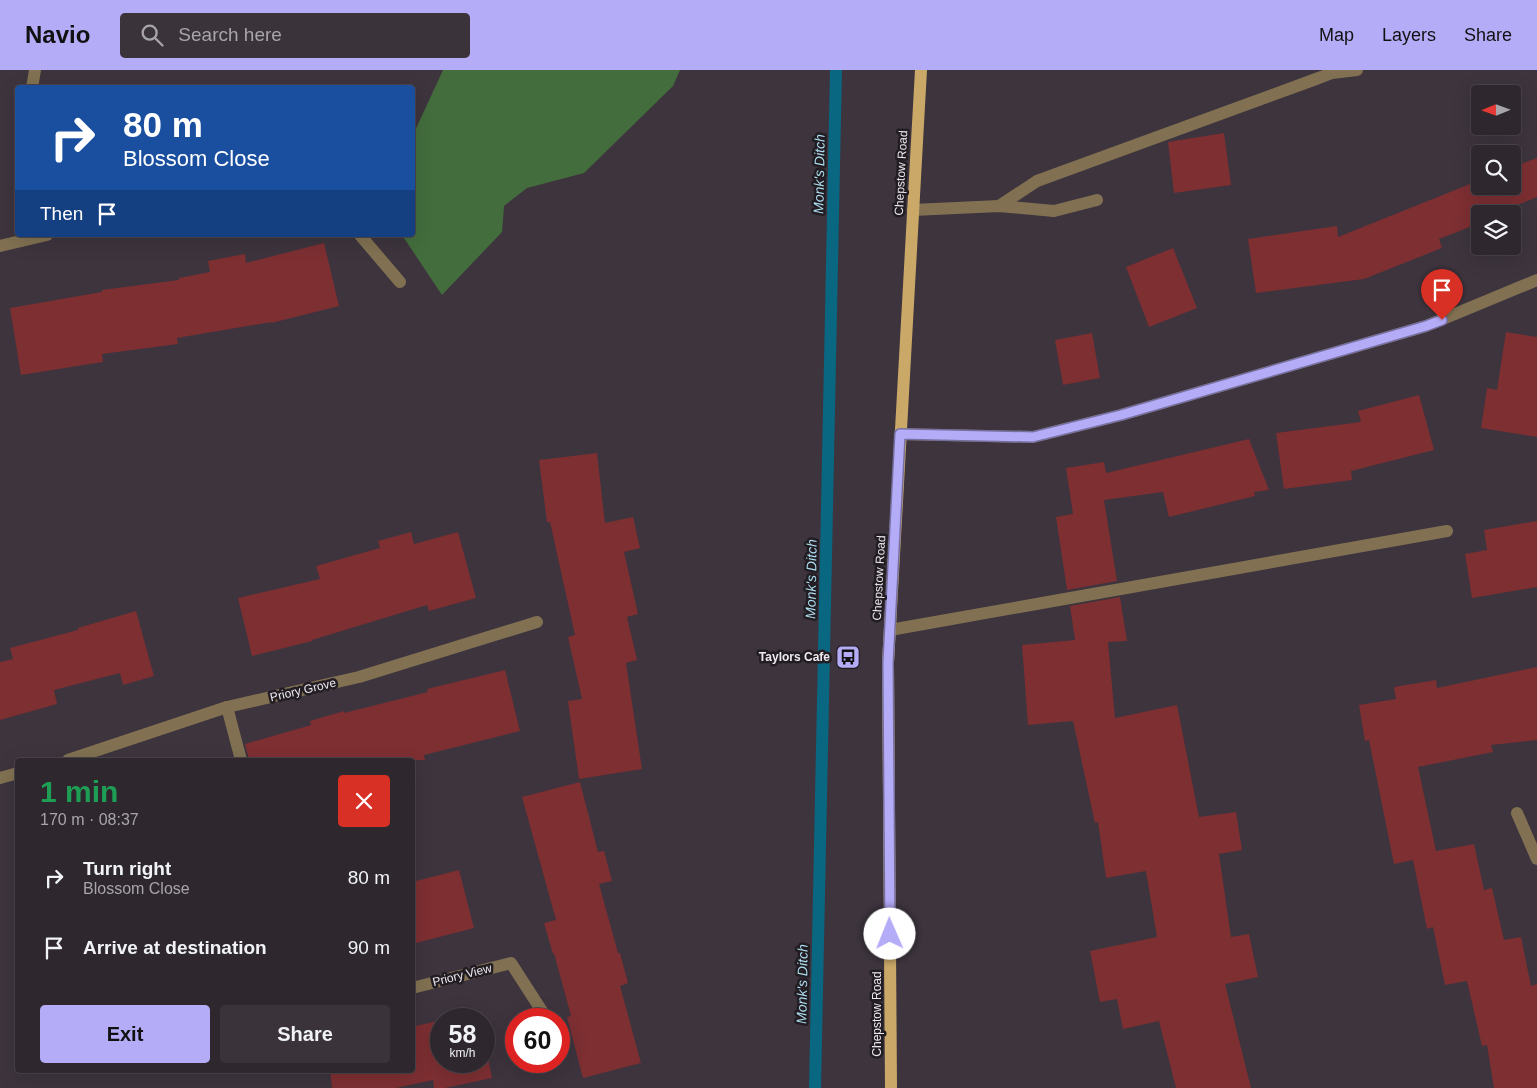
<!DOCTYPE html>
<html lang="en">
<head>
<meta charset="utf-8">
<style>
	:root { --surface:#2e272e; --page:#3a333a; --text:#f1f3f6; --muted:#a7a5aa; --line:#49444a; --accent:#b5acf8 }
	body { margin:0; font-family:Helvetica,sans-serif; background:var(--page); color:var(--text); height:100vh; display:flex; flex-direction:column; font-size:19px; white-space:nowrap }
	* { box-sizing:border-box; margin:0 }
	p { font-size:16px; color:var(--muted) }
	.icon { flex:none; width:28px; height:28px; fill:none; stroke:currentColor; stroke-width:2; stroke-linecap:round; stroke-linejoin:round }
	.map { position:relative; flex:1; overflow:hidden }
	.drawer { position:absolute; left:15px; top:688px; width:400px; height:315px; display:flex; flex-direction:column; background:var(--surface); border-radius:5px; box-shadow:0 5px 20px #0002,0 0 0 1px var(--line) }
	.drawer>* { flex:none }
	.top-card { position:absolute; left:15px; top:15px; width:400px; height:152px; border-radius:5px; box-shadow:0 5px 20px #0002,0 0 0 1px var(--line); background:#1a4fa0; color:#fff; overflow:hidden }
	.needle { width:32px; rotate:269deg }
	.controls { position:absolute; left:1471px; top:15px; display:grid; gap:10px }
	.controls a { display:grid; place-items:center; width:50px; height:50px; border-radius:5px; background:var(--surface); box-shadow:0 5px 20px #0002,0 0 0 1px var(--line); font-size:25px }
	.speed { position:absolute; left:430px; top:938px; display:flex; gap:10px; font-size:25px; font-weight:700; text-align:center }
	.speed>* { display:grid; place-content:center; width:65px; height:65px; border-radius:50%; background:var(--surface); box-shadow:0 5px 20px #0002,0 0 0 1px var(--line); line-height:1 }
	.speed small { font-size:12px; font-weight:400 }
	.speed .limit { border:8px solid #d22; background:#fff; color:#111 }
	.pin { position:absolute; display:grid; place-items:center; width:42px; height:42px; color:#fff; margin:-51px -21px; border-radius:50% 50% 50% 0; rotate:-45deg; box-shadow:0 0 5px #0007 }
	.pin .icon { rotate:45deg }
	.me { position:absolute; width:55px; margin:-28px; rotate:359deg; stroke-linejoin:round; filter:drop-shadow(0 0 4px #0008) }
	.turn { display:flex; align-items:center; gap:18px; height:105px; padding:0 25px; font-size:22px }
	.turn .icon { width:65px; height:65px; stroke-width:2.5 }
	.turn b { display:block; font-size:35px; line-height:42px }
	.then { display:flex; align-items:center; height:48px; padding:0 25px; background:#0003; gap:10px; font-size:19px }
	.round { display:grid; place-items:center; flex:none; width:52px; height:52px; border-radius:5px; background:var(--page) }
	.overview { display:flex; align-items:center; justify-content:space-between; height:85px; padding:0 25px }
	h1 { font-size:30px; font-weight:700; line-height:38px; color:#1e9e55 }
	.cta { display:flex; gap:10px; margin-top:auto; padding:10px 25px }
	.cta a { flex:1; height:58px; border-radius:5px; background:var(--accent); color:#111; font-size:20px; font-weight:700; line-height:58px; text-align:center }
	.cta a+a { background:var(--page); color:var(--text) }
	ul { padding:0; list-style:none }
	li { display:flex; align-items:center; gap:15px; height:70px; padding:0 25px }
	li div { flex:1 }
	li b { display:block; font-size:19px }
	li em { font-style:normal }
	header { display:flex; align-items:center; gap:30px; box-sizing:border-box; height:70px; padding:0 25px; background:var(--accent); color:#111 }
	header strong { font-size:24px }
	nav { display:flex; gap:28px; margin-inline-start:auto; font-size:18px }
	.search { width:350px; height:45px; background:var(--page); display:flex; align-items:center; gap:12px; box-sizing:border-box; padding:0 18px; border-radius:5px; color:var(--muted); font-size:19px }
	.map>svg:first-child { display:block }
	.green { fill:#436d3d }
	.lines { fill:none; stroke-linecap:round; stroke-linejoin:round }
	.stream { stroke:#0a6781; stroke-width:12 }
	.building { fill:#7d2f32 }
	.minor { stroke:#817152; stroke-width:12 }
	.major { stroke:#caa968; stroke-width:12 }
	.route-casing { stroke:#7670a1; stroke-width:12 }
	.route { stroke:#b5acf8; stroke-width:9 }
	.labels { text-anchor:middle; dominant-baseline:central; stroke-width:5; stroke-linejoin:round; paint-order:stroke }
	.street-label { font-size:12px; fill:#eee8ef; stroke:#211d22 }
	.poi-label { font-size:12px; font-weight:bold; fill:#eee8ef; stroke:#211d22; text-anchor:end }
	.water-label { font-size:14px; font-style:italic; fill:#b0dff2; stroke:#211d22 }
</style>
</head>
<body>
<header>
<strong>Navio</strong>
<div class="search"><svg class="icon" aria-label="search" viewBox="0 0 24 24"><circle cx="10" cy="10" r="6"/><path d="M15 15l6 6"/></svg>Search here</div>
<nav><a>Map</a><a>Layers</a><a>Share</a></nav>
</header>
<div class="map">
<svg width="1537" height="1018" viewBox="0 0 1537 1018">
	<rect width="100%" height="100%" fill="#3d343e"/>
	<!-- green -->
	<path class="green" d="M 443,0 L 680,0 L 673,16 L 584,103 L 527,118 L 504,136 L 502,162 L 442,225 L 402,165 L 412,165 L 413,65 Z"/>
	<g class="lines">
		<!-- stream -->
		<path class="stream" d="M 815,1018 L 836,0"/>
	</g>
	<!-- building -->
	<g class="building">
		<path d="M 1224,63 L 1231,115 L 1174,123 L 1168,72 Z"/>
		<path d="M 1537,88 L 1537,127 L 1500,142 L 1501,144 L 1480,144 L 1480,153 L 1439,169 L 1442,178 L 1364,209 L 1256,223 L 1248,169 L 1337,156 L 1338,167 L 1480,110 L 1480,116 L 1512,116 L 1512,97 Z"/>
		<path d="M 324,173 L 339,236 L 271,253 L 271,252 L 177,268 L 178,274 L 102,284 L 103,292 L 21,305 L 10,238 L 102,222 L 102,220 L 179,210 L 179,208 L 210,202 L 208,191 L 245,184 L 246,193 Z"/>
		<path d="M 1173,178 L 1197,238 L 1149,257 L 1126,197 Z"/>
		<path d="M 1506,262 L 1537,267 L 1537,367 L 1481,358 L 1487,318 L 1497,320 Z"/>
		<path d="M 1092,263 L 1100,308 L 1063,315 L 1055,270 Z"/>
		<path d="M 1419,325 L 1434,380 L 1351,401 L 1352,410 L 1284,419 L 1276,363 L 1361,352 L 1358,341 Z"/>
		<path d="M 1249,369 L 1269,420 L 1254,422 L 1255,426 L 1169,447 L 1163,422 L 1104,430 L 1117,511 L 1067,520 L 1056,447 L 1073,444 L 1066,398 L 1104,392 L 1106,403 Z"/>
		<path d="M 597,383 L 605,453 L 633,447 L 640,478 L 624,482 L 638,544 L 627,547 L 637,590 L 626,593 L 642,699 L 579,709 L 568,631 L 582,629 L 568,567 L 575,565 L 550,452 L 547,452 L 539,390 Z"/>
		<path d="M 1537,451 L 1537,517 L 1472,528 L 1465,484 L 1487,480 L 1484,460 Z"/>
		<path d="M 411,462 L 414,474 L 458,462 L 476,528 L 429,541 L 427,535 L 312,570 L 312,571 L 252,586 L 238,528 L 320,509 L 316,496 L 380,478 L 378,471 Z"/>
		<path d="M 1120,527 L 1127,571 L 1108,572 L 1115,648 L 1177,635 L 1199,747 L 1236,742 L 1242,780 L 1219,784 L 1231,867 L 1249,864 L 1258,907 L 1225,914 L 1251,1018 L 1176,1018 L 1159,951 L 1123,959 L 1117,929 L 1100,932 L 1090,881 L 1157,867 L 1146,801 L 1106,808 L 1098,752 L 1095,753 L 1073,651 L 1028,655 L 1022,575 L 1075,570 L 1070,536 Z"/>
		<path d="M 136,541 L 154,606 L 123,615 L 120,603 L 54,620 L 57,634 L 0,650 L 0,592 L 13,589 L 10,578 L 78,560 L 78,558 Z"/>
		<path d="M 1537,597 L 1537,670 L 1491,675 L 1493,682 L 1418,697 L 1436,781 L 1474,774 L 1484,820 L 1492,818 L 1504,870 L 1521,867 L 1531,916 L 1537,914 L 1537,1018 L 1494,1018 L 1487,975 L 1482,976 L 1467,911 L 1445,915 L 1433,857 L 1427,859 L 1413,790 L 1394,794 L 1369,670 L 1365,671 L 1359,635 L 1396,629 L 1394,617 L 1436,610 L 1437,618 Z"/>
		<path d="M 505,600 L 520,661 L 424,685 L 425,690 L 249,690 L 245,674 L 311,655 L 310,651 L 344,641 L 344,643 L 428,622 L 427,619 Z"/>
		<path d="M 580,712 L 598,782 L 604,781 L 612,811 L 599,814 L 618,883 L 620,883 L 628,913 L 620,916 L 641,993 L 583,1008 L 567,947 L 571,946 L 554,883 L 553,884 L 544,853 L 556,850 L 522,727 Z"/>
		<path d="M 459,800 L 474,858 L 412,874 L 412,812 Z"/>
		<path d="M 441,950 L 441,991 L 484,991 L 484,969 L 492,1008 L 445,1018 L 434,1018 L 433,1010 L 396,1018 L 332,1018 L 330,1000 L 412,1000 L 412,957 Z"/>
	</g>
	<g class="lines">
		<!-- minor -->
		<g class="minor">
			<path d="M 32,18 L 35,0"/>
			<path d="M 999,136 L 1037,111 L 1316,9 L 1332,3 L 1357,0"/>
			<path d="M 913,140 L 999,136 L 1054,141 L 1097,130"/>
			<path d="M 360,165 L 400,212"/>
			<path d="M 0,176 L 47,165"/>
			<path d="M 900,364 L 1033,367 L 1121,345 L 1426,256 L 1537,210"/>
			<path d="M 890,560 L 1447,461"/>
			<path d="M 227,637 L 241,690"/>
			<path d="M 68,690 L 227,637 L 359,607 L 537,552"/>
			<path d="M 0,708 L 18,703"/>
			<path d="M 1517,743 L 1537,789"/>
			<path d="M 412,918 L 511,893 L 547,949"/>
			<path d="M 559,967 L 563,973"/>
		</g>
		<!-- major -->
		<path class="major" d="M 891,1018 L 888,593 L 921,0"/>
	</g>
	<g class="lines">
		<!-- route casing -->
		<g class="route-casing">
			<path id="route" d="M 890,864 L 888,593 L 900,364 L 1033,367 L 1121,345 L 1426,256 L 1442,250"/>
		</g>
		<!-- route -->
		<use href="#route" class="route"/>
	</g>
	<!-- icons -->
	<defs>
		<g id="bus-square" transform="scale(1.25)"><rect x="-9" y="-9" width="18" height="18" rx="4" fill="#b5acf8" stroke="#211d22"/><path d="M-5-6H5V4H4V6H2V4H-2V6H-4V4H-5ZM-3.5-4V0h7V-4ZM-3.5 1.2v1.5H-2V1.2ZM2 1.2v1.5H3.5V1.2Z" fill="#111"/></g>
	</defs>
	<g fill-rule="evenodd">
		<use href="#bus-square" x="848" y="587"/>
	</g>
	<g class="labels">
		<!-- street labels -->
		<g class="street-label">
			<text transform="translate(901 103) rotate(-87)">Chepstow Road</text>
			<text transform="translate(879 508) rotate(-87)">Chepstow Road</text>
			<text transform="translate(303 620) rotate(-13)">Priory Grove</text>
			<text transform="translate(462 905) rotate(-14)">Priory View</text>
			<text transform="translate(877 944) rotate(-90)">Chepstow Road</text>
		</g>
		<!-- poi labels -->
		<g class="poi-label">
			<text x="830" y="587">Taylors Cafe</text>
		</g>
		<!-- water labels -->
		<g class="water-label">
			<text transform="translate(819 104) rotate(-89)">Monk's Ditch</text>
			<text transform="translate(811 509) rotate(-89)">Monk's Ditch</text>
			<text transform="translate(802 914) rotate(-89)">Monk's Ditch</text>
		</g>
	</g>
</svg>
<div class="controls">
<a><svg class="needle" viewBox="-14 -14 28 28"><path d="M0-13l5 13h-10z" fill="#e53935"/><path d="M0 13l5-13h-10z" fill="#a7a5aa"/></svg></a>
<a><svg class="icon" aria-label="search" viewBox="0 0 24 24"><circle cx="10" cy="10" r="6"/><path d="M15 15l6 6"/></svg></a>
<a><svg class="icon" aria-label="layers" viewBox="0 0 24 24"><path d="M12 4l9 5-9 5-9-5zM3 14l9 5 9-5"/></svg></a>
</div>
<div class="speed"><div>58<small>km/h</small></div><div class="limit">60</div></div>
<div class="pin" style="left:1442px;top:250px;background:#d93025"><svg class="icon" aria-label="arrive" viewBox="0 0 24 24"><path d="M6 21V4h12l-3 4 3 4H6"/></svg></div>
<svg class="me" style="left:890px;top:864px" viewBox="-20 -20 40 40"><circle r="19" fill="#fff"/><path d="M0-13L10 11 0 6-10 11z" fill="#b5acf8"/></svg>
<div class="top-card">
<div class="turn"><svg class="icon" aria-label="right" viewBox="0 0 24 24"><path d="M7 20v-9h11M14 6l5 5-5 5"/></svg><div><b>80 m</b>Blossom Close</div></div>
<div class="then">Then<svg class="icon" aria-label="arrive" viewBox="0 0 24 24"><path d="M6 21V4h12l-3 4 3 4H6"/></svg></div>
</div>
<section class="drawer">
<div class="overview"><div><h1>1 min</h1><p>170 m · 08:37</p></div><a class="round" style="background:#d93025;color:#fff"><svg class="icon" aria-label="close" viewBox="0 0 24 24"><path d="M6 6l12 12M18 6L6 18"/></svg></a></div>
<ul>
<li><svg class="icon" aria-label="right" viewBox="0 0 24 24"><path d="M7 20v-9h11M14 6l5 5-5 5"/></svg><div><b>Turn right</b><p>Blossom Close</p></div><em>80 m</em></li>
<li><svg class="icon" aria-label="arrive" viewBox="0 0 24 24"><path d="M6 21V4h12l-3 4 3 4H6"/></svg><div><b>Arrive at destination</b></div><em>90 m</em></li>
</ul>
<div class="cta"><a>Exit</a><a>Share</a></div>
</section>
</div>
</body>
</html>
